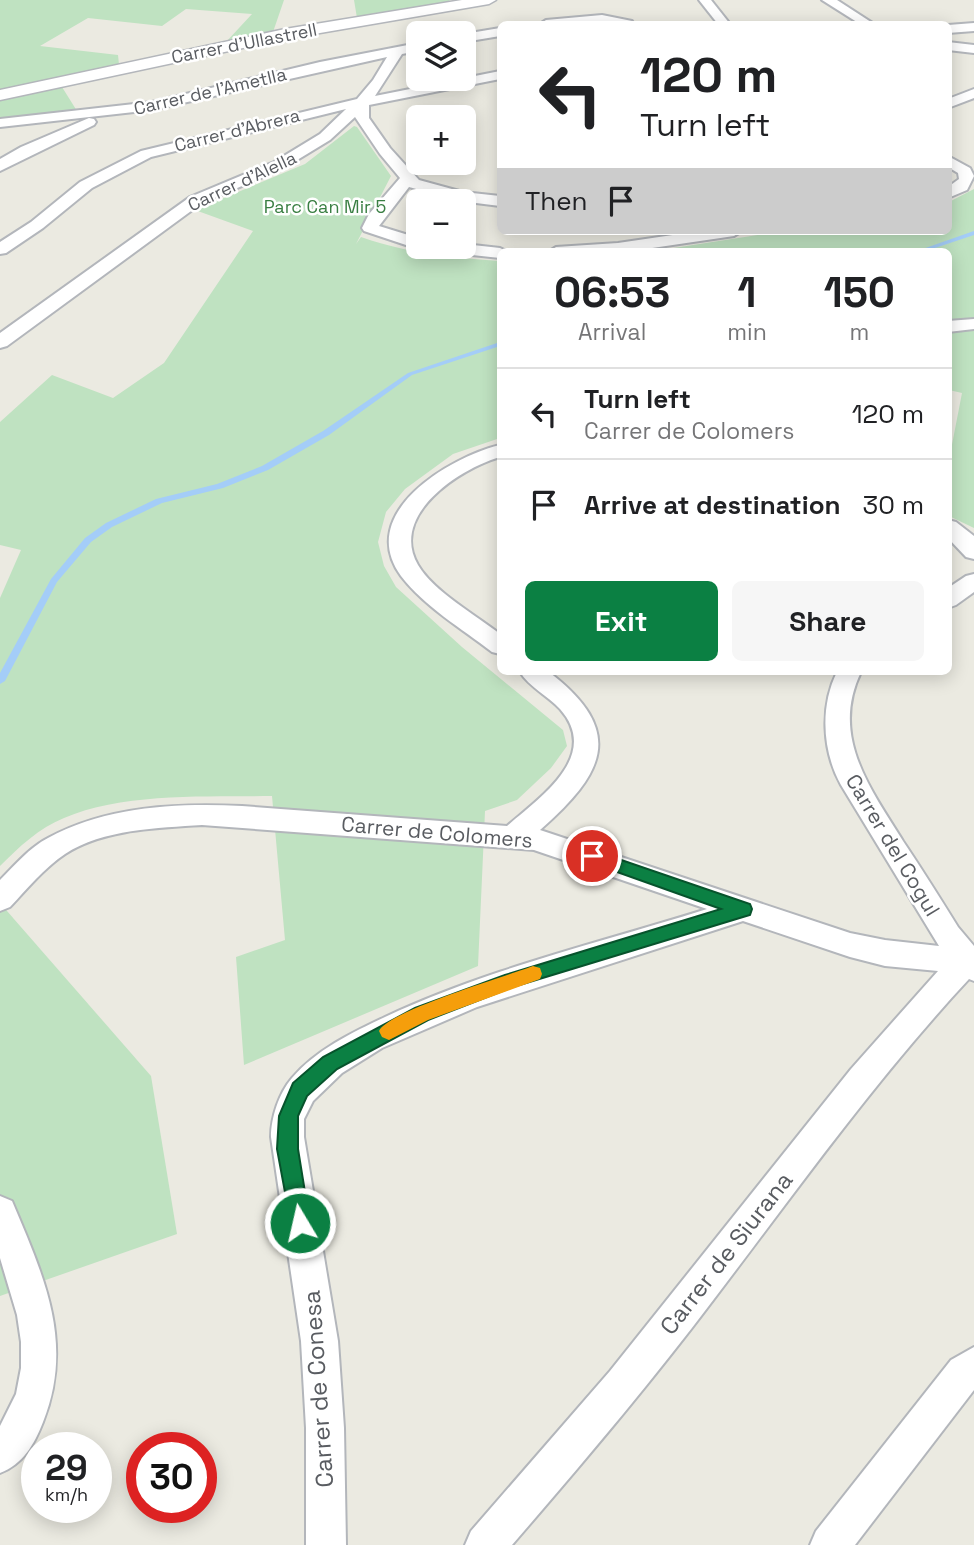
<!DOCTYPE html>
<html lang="en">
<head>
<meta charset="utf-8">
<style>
	:root { --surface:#fff; --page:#f6f6f6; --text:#202124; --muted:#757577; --line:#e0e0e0; --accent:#0b8043 }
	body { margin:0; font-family:"Space Grotesk",sans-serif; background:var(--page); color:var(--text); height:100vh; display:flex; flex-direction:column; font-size:26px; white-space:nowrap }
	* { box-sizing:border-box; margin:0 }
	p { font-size:23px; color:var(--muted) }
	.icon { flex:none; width:38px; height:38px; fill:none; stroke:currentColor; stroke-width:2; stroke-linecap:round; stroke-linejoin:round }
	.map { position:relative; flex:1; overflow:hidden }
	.panel { position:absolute; left:497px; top:248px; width:455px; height:427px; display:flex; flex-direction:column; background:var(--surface); border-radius:10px; box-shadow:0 4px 18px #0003 }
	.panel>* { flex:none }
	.guide { position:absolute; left:497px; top:21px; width:455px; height:214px; border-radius:10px; box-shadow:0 4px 18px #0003; background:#fff; color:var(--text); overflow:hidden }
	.fabs { position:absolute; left:406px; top:21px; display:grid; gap:14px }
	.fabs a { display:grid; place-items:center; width:70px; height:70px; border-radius:10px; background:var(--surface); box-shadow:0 4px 18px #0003; font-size:35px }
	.speed { position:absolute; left:21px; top:1432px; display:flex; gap:14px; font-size:35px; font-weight:700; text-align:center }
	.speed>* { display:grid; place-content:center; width:91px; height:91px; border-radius:50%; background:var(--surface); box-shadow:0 4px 18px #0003; line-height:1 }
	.speed small { font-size:18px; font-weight:400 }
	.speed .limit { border:10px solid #d22; background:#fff; color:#111 }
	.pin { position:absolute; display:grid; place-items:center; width:60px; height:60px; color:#fff; margin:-30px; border:4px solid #fff; border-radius:50%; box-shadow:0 2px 7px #0007 }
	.me { position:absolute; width:77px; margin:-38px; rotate:351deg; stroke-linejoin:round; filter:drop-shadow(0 0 5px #0008) }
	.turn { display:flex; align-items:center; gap:24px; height:147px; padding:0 28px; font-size:32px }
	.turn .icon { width:91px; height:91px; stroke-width:2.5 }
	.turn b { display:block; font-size:49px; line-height:60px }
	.then { display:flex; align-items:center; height:66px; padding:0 28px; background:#0003; gap:14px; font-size:26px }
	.eta { display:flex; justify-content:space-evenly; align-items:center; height:119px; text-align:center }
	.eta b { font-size:42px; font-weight:700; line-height:49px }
	.primary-button { display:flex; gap:14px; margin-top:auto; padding:14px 28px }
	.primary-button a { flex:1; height:80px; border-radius:10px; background:var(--accent); color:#fff; font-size:28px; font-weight:700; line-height:80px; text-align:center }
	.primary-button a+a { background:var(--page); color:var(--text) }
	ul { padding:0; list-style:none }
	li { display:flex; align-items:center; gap:21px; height:91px; padding:0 28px; border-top:2px solid var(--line) }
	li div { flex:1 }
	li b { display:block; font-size:26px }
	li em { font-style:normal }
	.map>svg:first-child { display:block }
	.green { fill:#bfe2c1 }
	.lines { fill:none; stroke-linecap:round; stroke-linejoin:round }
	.stream { fill:#a4cdf8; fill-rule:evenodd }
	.minor-casing { stroke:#b3b6bb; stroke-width:4 }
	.tertiary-casing { stroke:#b3b6bb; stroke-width:3 }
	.minor { fill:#fff; fill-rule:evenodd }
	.tertiary { fill:#fff; fill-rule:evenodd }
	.route { fill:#0b8043; stroke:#07532c; stroke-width:2 }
	.slow { fill:#f59e0b }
	.labels { text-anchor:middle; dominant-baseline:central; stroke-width:5; stroke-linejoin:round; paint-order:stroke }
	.far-street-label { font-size:18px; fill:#595c61; stroke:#fff }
	.far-park-label { font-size:18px; fill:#3a7f43; stroke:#fff }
	.street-label { font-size:21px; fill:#595c61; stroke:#fff }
	.near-street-label { font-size:24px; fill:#595c61; stroke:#fff }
</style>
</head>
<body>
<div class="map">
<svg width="974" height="1545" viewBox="0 0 974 1545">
	<rect width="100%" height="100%" fill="#ebeae1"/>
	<!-- green -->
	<g class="green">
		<path d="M 0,0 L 284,0 L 273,32 L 226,42 L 252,14 L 186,9 L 162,26 L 88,18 L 40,46 L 118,55 L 120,74 L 62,87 L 77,111 L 0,119 Z"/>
		<path d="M 354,0 L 449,0 L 451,2 L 357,18 Z"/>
		<path d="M 354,126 L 357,127 L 391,176 L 356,244 L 361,237 C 406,253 453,258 500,261 L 500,438 L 453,454 L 405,489 L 386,512 L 378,542 L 384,566 L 396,587 L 462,647 L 563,730 L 567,746 L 551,768 L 517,800 L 485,811 L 478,966 L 244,1065 L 236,957 L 285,940 L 272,796 C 209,797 123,792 64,818 C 39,828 19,847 0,866 L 0,598 L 21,550 L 0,545 L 0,422 L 52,375 L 113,398 L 164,363 L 253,231 L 195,210 L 305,164 Z"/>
		<path d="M 974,189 L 974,528 L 949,516 L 949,460 L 962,393 L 949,390 L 948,252 L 648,252 L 784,231 L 948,231 L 949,202 Z"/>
		<path d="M 0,903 L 151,1076 L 177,1234 L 0,1296 Z"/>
	</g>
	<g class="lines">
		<!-- stream -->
		<g class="stream">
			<path d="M 974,231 L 974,235 L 923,252 L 914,252 Z"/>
			<path d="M 500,342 L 500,346 L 412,375 L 329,435 L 268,470 L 223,488 L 162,503 L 112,527 L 91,542 L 57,582 L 5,681 L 0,684 L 0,673 L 51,579 L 85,538 L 106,523 L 156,499 L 217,484 L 262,466 L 323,431 L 408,373 Z"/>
		</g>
		<!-- minor casing -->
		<g class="minor-casing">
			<g id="minor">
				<path d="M 699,0 L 711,0 L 730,24 L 718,24 Z"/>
				<path d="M 822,0 L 837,0 L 874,24 L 860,24 Z"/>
				<path d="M 602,15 L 632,21 L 634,24 L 540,24 L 546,20 Z"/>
				<path d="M 974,23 L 974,31 L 948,33 L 948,25 Z"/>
				<path d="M 500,28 L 500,36 L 464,42 L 464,34 Z"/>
				<path d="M 948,42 L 974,45 L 974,53 L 948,50 Z"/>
				<path d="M 418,43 L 418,51 L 402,54 L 375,96 L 500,71 L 500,79 L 369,105 L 369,118 L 390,148 L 419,180 L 463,192 L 500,196 L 500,206 L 460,201 L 409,187 L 379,226 L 418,238 L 418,247 L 423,247 L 412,247 L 364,231 L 362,228 L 369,214 L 400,178 L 380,154 L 355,117 L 330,140 L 284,168 L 202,203 L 7,346 L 0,348 L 0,333 L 190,197 L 274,162 L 320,134 L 346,109 L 151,157 L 92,188 L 43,228 L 6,253 L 0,254 L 0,242 L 31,222 L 80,182 L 141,151 L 357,99 L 373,80 L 387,57 L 152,110 L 0,127 L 0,119 L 152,102 L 320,62 Z"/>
				<path d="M 974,89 L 974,98 L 948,108 L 948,99 Z"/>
				<path d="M 89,118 L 94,119 L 96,122 L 94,125 L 0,171 L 0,159 L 21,147 Z"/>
				<path d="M 948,156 L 970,168 L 974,176 L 967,190 L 948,198 L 948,187 L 959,179 L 958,173 L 948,167 Z"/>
				<path d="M 700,231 L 742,231 L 734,236 L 625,252 L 548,252 L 556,247 L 618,243 Z"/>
				<path d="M 464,244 L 500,248 L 508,252 L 500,252 L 500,258 L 444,252 L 436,247 L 464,247 Z"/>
				<path d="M 974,319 L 974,329 L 948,332 L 948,321 Z"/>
				<path d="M 500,445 L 500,457 C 459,469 389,515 418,565 C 433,591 477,616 500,634 L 500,654 L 492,652 C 461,628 425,607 401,576 C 355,513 450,457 500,445 Z"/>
				<path d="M 948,520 L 956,522 L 974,536 L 974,559 L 966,557 L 948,538 Z"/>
				<path d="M 974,574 L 974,592 L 956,605 L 948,608 L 948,588 L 966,576 Z"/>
				<path d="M 520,672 L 549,672 C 626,731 605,773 540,830 L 850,933 L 885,940 L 939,946 L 841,785 C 822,751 820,706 837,672 L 861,672 C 830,736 870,788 903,841 C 922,869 940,898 958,927 L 974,946 L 974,981 L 969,979 C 876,1079 797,1190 714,1299 C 650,1384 581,1465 512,1545 L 465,1545 L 471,1531 L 610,1371 L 851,1069 L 938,971 L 885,966 L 850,957 L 743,921 L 477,1007 L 382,1048 L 342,1073 L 313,1101 L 304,1119 L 304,1137 L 338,1341 L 344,1428 L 346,1545 L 306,1545 L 306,1428 L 301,1341 L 271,1137 C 271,1118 279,1093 292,1078 C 316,1050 351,1033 385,1017 C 487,969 599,943 707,909 L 534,850 L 202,825 C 158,828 103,829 65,854 C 44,868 27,889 10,907 L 0,911 L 0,880 C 14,866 30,847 48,838 C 107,806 177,803 242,806 L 507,826 C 539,798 602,756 560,709 C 548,696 529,687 520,672 Z"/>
				<path d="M 0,1196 L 12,1201 C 43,1275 75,1342 43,1422 C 34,1445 23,1464 0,1473 L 0,1426 L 16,1394 L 21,1368 L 21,1342 L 17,1315 L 0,1258 Z"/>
				<path d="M 974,1347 L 974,1390 L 855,1545 L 810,1545 L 816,1531 L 951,1360 Z"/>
			</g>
		</g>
		<!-- tertiary casing -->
		<g class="tertiary-casing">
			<path id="tertiary" d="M 462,0 L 496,0 L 489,4 L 285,39 L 0,100 L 0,90 L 285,29 Z"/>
		</g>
		<!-- minor -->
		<use href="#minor" class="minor"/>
		<!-- tertiary -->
		<use href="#tertiary" class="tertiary"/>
	</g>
	<!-- route -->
	<path class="route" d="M 592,850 L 750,904 L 752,909 L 750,915 L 743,917 L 513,987 L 428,1020 L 337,1069 L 307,1096 L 298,1116 L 298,1149 L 310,1223 L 307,1230 L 300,1233 L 292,1230 L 277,1149 L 279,1116 L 293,1083 L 323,1057 L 415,1008 L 505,975 L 721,909 L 586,861 L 584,856 L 586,852 Z"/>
	<!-- slow -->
	<path class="slow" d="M 533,966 L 540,968 L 542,974 L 540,979 L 428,1020 L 389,1040 L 382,1037 L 379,1031 C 388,1011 507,976 533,966 Z"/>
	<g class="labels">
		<!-- far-street labels -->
		<g class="far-street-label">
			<text transform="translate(244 43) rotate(-11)">Carrer d'Ullastrell</text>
			<text transform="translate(210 91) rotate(-13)">Carrer de l'Ametlla</text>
			<text transform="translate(237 130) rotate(-14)">Carrer d'Abrera</text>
			<text transform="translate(242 181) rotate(-25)">Carrer d'Alella</text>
		</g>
		<!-- far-park labels -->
		<g class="far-park-label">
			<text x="325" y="206">Parc Can Mir 5</text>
		</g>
		<!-- street labels -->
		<g class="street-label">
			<text transform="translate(437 832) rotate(5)">Carrer de Colomers</text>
			<text transform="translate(893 845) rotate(59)">Carrer del Cogul</text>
		</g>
		<!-- near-street labels -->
		<g class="near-street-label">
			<text transform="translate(726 1253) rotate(-52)">Carrer de Siurana</text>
			<text transform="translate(318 1389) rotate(-94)">Carrer de Conesa</text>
		</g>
	</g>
</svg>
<div class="fabs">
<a><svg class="icon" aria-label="layers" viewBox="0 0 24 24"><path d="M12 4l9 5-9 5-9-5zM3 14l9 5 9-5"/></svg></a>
<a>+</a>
<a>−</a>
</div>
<div class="speed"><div>29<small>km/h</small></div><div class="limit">30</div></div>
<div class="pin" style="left:592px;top:856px;background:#d93025"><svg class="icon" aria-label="arrive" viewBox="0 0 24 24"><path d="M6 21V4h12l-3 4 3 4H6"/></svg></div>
<svg class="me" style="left:300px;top:1223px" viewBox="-20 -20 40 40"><circle r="17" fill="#0b8043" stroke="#fff" stroke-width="3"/><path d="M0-11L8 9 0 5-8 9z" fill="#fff"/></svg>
<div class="guide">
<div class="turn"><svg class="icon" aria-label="left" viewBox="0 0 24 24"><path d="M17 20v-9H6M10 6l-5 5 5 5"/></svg><div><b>120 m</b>Turn left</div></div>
<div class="then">Then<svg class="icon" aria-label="arrive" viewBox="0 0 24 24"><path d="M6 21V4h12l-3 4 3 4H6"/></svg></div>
</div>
<section class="panel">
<div class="eta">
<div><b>06:53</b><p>Arrival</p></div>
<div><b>1</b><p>min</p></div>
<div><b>150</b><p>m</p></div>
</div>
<ul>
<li><svg class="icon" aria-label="left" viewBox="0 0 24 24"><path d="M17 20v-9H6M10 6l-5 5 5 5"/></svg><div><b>Turn left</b><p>Carrer de Colomers</p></div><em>120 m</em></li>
<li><svg class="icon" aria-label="arrive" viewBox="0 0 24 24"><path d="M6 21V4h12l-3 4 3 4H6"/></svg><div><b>Arrive at destination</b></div><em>30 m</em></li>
</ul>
<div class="primary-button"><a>Exit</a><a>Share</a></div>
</section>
</div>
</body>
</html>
